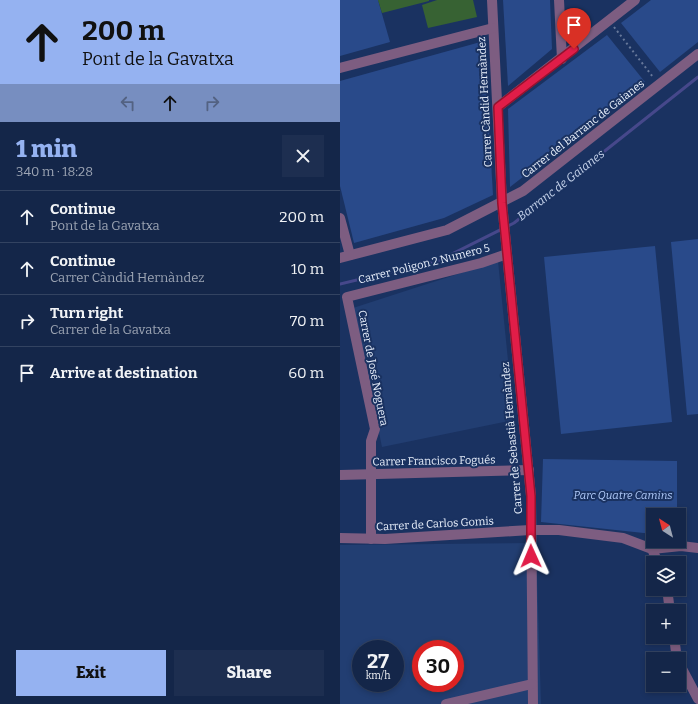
<!DOCTYPE html>
<html lang="en">
<head>
<meta charset="utf-8">
<style>
	:root { --surface:#142649; --page:#1d2e50; --text:#f1f3f6; --muted:#9da5b4; --line:#334361; --accent:#95b2f1 }
	body { margin:0; font-family:Bitter,serif; background:var(--page); color:var(--text); height:100vh; display:flex; flex-direction:column; font-size:15px; white-space:nowrap }
	* { box-sizing:border-box; margin:0 }
	p { font-size:13px; color:var(--muted) }
	.icon { flex:none; width:22px; height:22px; fill:none; stroke:currentColor; stroke-width:2; stroke-linecap:round; stroke-linejoin:round }
	.map { position:relative; flex:1; overflow:hidden }
	.details { display:flex; flex-direction:column; background:var(--surface); width:340px }
	.details>* { flex:none }
	.top-card { background:#95b2f1; color:#111; overflow:hidden }
	.needle { width:26px; rotate:324deg }
	.fabs { position:absolute; left:306px; top:508px; display:grid; gap:8px }
	.fabs a { display:grid; place-items:center; width:40px; height:40px; border-radius:0px; background:var(--surface); box-shadow:0 2px 6px #0003,0 0 0 1px var(--line); font-size:20px }
	.speed { position:absolute; left:12px; top:640px; display:flex; gap:8px; font-size:20px; font-weight:700; text-align:center }
	.speed>* { display:grid; place-content:center; width:52px; height:52px; border-radius:50%; background:var(--surface); box-shadow:0 2px 6px #0003,0 0 0 1px var(--line); line-height:1 }
	.speed small { font-size:10px; font-weight:400 }
	.speed .limit { border:6px solid #d22; background:#fff; color:#111 }
	.pin { position:absolute; display:grid; place-items:center; width:34px; height:34px; color:#fff; margin:-41px -17px; border-radius:50% 50% 50% 0; rotate:-45deg; box-shadow:0 0 4px #0007 }
	.pin .icon { rotate:45deg }
	.me { position:absolute; width:44px; margin:-22px; rotate:359deg; stroke-linejoin:round; filter:drop-shadow(0 0 3px #0008) }
	.turn { display:flex; align-items:center; gap:14px; height:84px; padding:0 16px; font-size:18px }
	.turn .icon { width:52px; height:52px; stroke-width:2.5 }
	.turn b { display:block; font-size:28px; line-height:34px }
	.lanes { display:flex; align-items:center; height:38px; padding:0 16px; background:#0003; justify-content:center; gap:20px; direction:ltr }
	.lanes .off { opacity:.35 }
	.round { display:grid; place-items:center; flex:none; width:42px; height:42px; border-radius:0px; background:var(--page) }
	.summary { display:flex; align-items:center; justify-content:space-between; height:68px; padding:0 16px }
	h1 { font-size:24px; font-weight:800; line-height:30px; color:var(--accent) }
	.button { display:flex; gap:8px; margin-top:auto; padding:8px 16px }
	.button a { flex:1; height:46px; border-radius:0px; background:var(--accent); color:#111; font-size:16px; font-weight:800; line-height:46px; text-align:center }
	.button a+a { background:var(--page); color:var(--text) }
	ul { padding:0; list-style:none }
	li { display:flex; align-items:center; gap:12px; height:52px; padding:0 16px; border-top:1px solid var(--line) }
	li div { flex:1 }
	li b { display:block; font-size:15px }
	li em { font-style:normal }
	main { display:flex; flex:1; min-height:0 }
	.map>svg:first-child { display:block }
	.built { fill:#223e72; fill-rule:evenodd }
	.green { fill:#294a8a }
	.lines { fill:none; stroke-linecap:round; stroke-linejoin:round }
	.stream { stroke:#46488b; stroke-width:3 }
	.building { fill:#376233 }
	.path { stroke:#67789a; stroke-width:2; stroke-dasharray:2 3; stroke-linecap:butt }
	.minor { stroke:#7d5d81; stroke-width:10 }
	.route-casing { stroke:#92132f; stroke-width:10 }
	.route { stroke:#e11d48; stroke-width:7 }
	.labels { text-anchor:middle; dominant-baseline:central; stroke-width:4; stroke-linejoin:round; paint-order:stroke }
	.street-label { font-size:11px; fill:#e9f0fc; stroke:#1a3261 }
	.park-label { font-size:11px; font-style:italic; fill:#b0caf9; stroke:#1a3261 }
	.water-label { font-size:12px; font-style:italic; fill:#c5d2ea; stroke:#1a3261 }
</style>
</head>
<body>
<main>
<section class="details">
<div class="top-card">
<div class="turn"><svg class="icon" aria-label="ahead" viewBox="0 0 24 24"><path d="M12 20V5M6 11l6-6 6 6"/></svg><div><b>200 m</b>Pont de la Gavatxa</div></div>
<div class="lanes"><svg class="icon off" aria-label="left" viewBox="0 0 24 24"><path d="M17 20v-9H6M10 6l-5 5 5 5"/></svg><svg class="icon" aria-label="ahead" viewBox="0 0 24 24"><path d="M12 20V5M6 11l6-6 6 6"/></svg><svg class="icon off" aria-label="right" viewBox="0 0 24 24"><path d="M7 20v-9h11M14 6l5 5-5 5"/></svg></div>
</div>
<div class="summary"><div><h1>1 min</h1><p>340 m · 18:28</p></div><a class="round"><svg class="icon" aria-label="close" viewBox="0 0 24 24"><path d="M6 6l12 12M18 6L6 18"/></svg></a></div>
<ul>
<li><svg class="icon" aria-label="ahead" viewBox="0 0 24 24"><path d="M12 20V5M6 11l6-6 6 6"/></svg><div><b>Continue</b><p>Pont de la Gavatxa</p></div><em>200 m</em></li>
<li><svg class="icon" aria-label="ahead" viewBox="0 0 24 24"><path d="M12 20V5M6 11l6-6 6 6"/></svg><div><b>Continue</b><p>Carrer Càndid Hernàndez</p></div><em>10 m</em></li>
<li><svg class="icon" aria-label="right" viewBox="0 0 24 24"><path d="M7 20v-9h11M14 6l5 5-5 5"/></svg><div><b>Turn right</b><p>Carrer de la Gavatxa</p></div><em>70 m</em></li>
<li><svg class="icon" aria-label="arrive" viewBox="0 0 24 24"><path d="M6 21V4h12l-3 4 3 4H6"/></svg><div><b>Arrive at destination</b></div><em>60 m</em></li>
</ul>
<div class="button"><a>Exit</a><a>Share</a></div>
</section>
<div class="map">
<svg width="358" height="704" viewBox="0 0 358 704">
	<rect width="100%" height="100%" fill="#1a3261"/>
	<!-- built -->
	<g class="built">
		<path d="M 158,261 L 174,420 L 42,447 L 13,308 Z"/>
		<path d="M 196,543 L 201,704 L 0,704 L 0,545 ZM 21,649 L 55,649 L 55,683 L 21,683 ZM 81,649 L 115,649 L 115,683 L 81,683 Z"/>
	</g>
	<!-- green -->
	<g class="green">
		<path d="M 0,0 L 38,0 L 50,42 L 0,56 Z"/>
		<path d="M 163,0 L 210,0 L 212,49 L 168,86 Z"/>
		<path d="M 311,0 L 358,0 L 358,42 L 320,72 L 281,23 Z"/>
		<path d="M 267,35 L 305,82 L 170,187 L 168,109 Z"/>
		<path d="M 144,41 L 153,195 L 104,218 L 14,243 L 0,186 L 0,81 Z"/>
		<path d="M 358,239 L 358,414 L 347,415 L 331,242 Z"/>
		<path d="M 315,246 L 332,422 L 221,434 L 204,257 Z"/>
		<path d="M 203,459 L 337,461 L 337,515 L 313,515 L 313,534 L 201,522 Z"/>
	</g>
	<g class="lines">
		<!-- stream -->
		<path class="stream" d="M 0,284 L 100,260 L 174,223 L 358,77"/>
	</g>
	<!-- building -->
	<g class="building">
		<path d="M 38,0 L 89,0 L 89,1 L 42,13 Z"/>
		<path d="M 97,0 L 133,0 L 137,17 L 88,28 L 82,5 Z"/>
	</g>
	<g class="lines">
		<!-- path -->
		<path class="path" d="M 274,27 L 313,77"/>
		<!-- minor -->
		<g class="minor">
			<path d="M 152,0 L 162,203 L 191,496 L 193,704"/>
			<path d="M 219,0 L 222,59"/>
			<path d="M 0,68 L 153,28"/>
			<path d="M 158,107 L 295,0"/>
			<path d="M 0,218 L 10,255"/>
			<path d="M 0,258 L 107,230 L 183,191 L 358,54"/>
			<path d="M 0,475 L 189,470"/>
			<path d="M 0,538 L 45,539 L 190,530 L 219,530 L 283,538 L 312,549 L 318,563"/>
			<path d="M 31,539 L 31,441 L 35,429 L 7,297 L 141,263 L 167,254"/>
			<path d="M 312,549 L 341,546 L 358,548"/>
			<path d="M 327,589 L 330,611"/>
			<path d="M 334,637 L 337,659"/>
			<path d="M 339,663 L 358,699"/>
			<path d="M 106,704 L 192,684"/>
		</g>
	</g>
	<g class="lines">
		<!-- route casing -->
		<g class="route-casing">
			<path id="route" d="M 191,556 L 191,496 L 162,203 L 158,107 L 234,49"/>
		</g>
		<!-- route -->
		<use href="#route" class="route"/>
	</g>
	<g class="labels">
		<!-- street labels -->
		<g class="street-label">
			<text transform="translate(145 102) rotate(-93)">Carrer Càndid Hernàndez</text>
			<text transform="translate(243 129) rotate(-38)">Carrer del Barranc de Gaianes</text>
			<text transform="translate(84 264) rotate(-14)">Carrer Poligon 2 Numero 5</text>
			<text transform="translate(33 368) rotate(79)">Carrer de José Noguera</text>
			<text transform="translate(172 438) rotate(-95)">Carrer de Sebastià Hernàndez</text>
			<text transform="translate(94 461) rotate(-1)">Carrer Francisco Fogués</text>
			<text transform="translate(95 524) rotate(-3)">Carrer de Carlos Gomis</text>
		</g>
		<!-- park labels -->
		<g class="park-label">
			<text x="283" y="495">Parc Quatre Camins</text>
		</g>
		<!-- water labels -->
		<g class="water-label">
			<text transform="translate(221 185) rotate(-38)">Barranc de Gaianes</text>
		</g>
	</g>
</svg>
<div class="fabs">
<a><svg class="needle" viewBox="-14 -14 28 28"><path d="M0-13l5 13h-10z" fill="#e53935"/><path d="M0 13l5-13h-10z" fill="#9da5b4"/></svg></a>
<a><svg class="icon" aria-label="layers" viewBox="0 0 24 24"><path d="M12 4l9 5-9 5-9-5zM3 14l9 5 9-5"/></svg></a>
<a>+</a>
<a>−</a>
</div>
<div class="speed"><div>27<small>km/h</small></div><div class="limit">30</div></div>
<div class="pin" style="left:234px;top:49px;background:#d93025"><svg class="icon" aria-label="arrive" viewBox="0 0 24 24"><path d="M6 21V4h12l-3 4 3 4H6"/></svg></div>
<svg class="me" style="left:191px;top:556px" viewBox="-20 -20 40 40"><path d="M0-17L14 15 0 8-14 15z" fill="#e11d48" stroke="#fff" stroke-width="4"/></svg>
</div>
</main>
</body>
</html>
